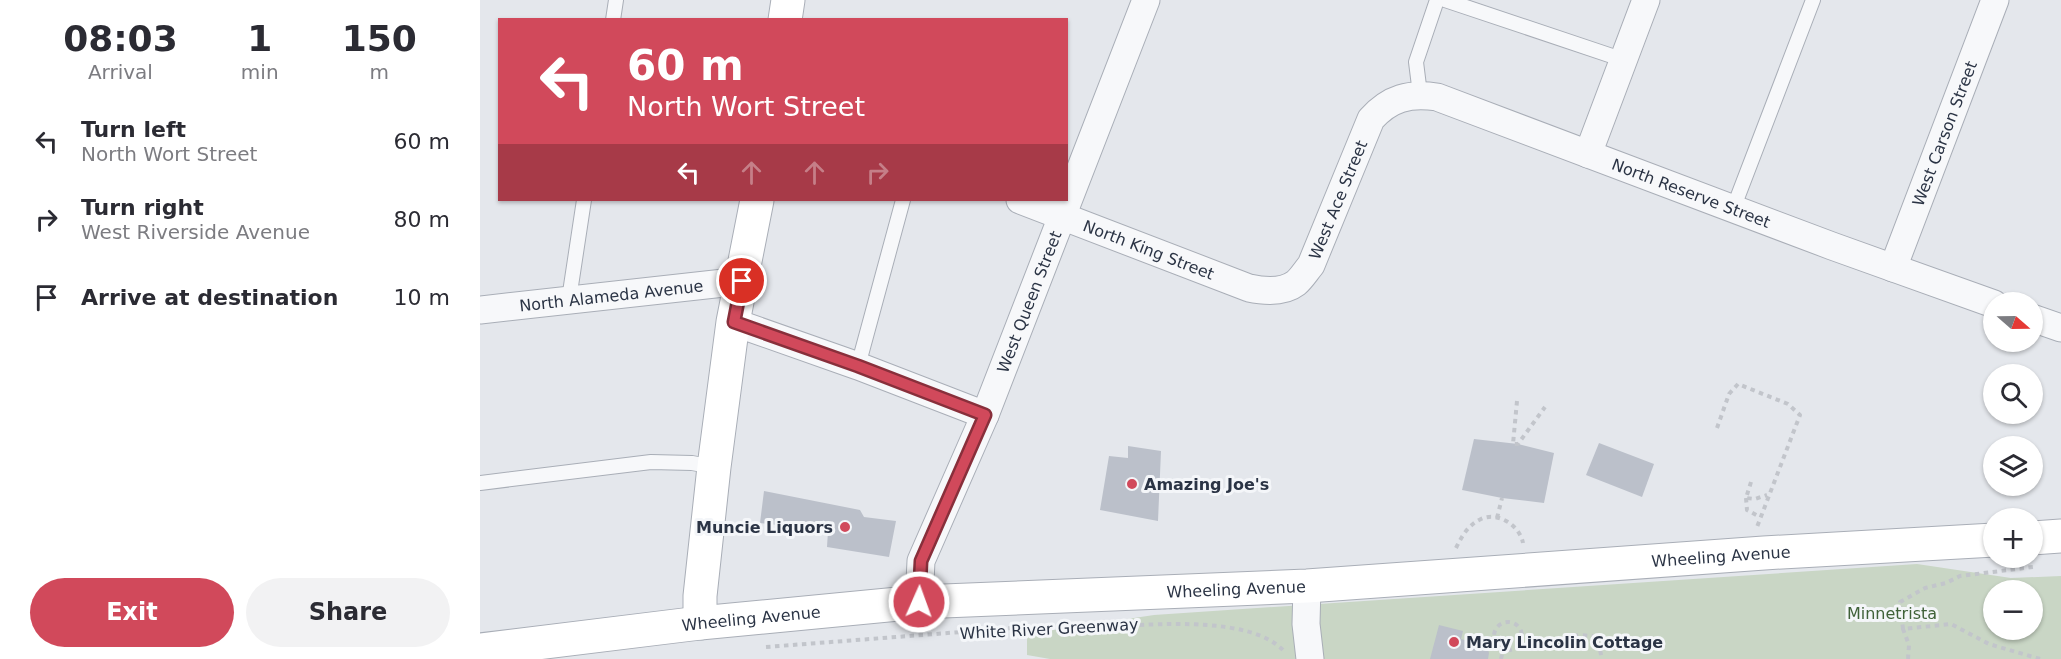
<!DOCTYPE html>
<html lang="en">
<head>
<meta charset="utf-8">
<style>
	:root { --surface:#fff; --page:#f2f2f3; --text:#2b2b33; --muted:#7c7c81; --accent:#d1495b }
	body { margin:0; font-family:"DejaVu Sans",sans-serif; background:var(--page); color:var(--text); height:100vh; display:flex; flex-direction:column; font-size:22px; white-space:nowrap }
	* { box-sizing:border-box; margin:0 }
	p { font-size:20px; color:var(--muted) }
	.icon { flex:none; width:33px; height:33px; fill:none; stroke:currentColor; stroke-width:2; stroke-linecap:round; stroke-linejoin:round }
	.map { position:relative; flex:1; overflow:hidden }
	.panel { display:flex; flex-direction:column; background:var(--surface); width:480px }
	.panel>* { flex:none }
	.banner { position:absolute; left:18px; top:18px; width:570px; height:183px; border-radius:0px; box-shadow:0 2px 4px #0004; background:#d1495b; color:#fff; overflow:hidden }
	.needle { width:39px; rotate:110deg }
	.fabs { position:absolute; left:1503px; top:292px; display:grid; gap:12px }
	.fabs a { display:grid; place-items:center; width:60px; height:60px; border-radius:50%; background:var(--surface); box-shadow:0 2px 4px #0004; font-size:30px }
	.pin { position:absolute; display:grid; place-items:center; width:51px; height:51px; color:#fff; margin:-26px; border:3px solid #fff; border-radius:50%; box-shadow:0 2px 6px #0007 }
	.me { position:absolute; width:66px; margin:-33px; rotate:2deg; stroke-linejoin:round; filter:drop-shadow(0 0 4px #0008) }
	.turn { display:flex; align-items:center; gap:21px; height:126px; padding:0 30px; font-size:27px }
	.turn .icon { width:78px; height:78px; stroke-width:2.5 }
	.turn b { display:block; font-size:42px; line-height:51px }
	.lanes { display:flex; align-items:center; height:57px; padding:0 30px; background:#0003; justify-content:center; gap:30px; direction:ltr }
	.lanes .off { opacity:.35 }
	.eta { display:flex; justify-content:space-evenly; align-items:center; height:102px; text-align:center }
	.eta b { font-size:36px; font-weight:600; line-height:42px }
	.action { display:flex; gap:12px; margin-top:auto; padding:12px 30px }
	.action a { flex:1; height:69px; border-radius:36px; background:var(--accent); color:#fff; font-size:24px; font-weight:600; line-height:69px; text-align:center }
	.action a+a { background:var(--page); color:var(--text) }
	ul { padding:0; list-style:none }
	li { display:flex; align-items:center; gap:18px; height:78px; padding:0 30px }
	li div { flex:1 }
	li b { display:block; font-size:22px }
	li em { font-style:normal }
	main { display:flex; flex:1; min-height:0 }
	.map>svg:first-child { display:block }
	.green { fill:#c9d6c5; fill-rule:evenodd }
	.building { fill:#bbc0ca }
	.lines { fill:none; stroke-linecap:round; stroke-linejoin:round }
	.lane-casing { stroke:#a9aeb7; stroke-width:16 }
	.street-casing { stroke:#a9aeb7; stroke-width:29 }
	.secondary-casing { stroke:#a9aeb7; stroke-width:35 }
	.path { stroke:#c2c5cb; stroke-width:4; stroke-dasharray:4.5 4.5; stroke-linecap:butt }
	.lane { stroke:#f7f8fa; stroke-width:14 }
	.street { stroke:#f7f8fa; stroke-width:27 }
	.secondary { stroke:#fff; stroke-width:33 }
	.route-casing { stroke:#882f3b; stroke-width:15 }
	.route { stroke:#d1495b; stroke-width:10 }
	.poi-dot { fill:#d1495b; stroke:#f4f6f9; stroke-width:2 }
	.labels { text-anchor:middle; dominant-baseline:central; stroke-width:6; stroke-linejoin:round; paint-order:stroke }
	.street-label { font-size:16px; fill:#2b3445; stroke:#f4f6f9 }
	.poi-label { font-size:16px; font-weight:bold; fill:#2b3445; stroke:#f4f6f9; text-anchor:start }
	.park-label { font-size:16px; fill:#3f6138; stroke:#f4f6f9 }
</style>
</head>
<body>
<main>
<section class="panel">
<div class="eta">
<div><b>08:03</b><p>Arrival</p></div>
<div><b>1</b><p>min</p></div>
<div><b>150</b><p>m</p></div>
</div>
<ul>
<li><svg class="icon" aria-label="left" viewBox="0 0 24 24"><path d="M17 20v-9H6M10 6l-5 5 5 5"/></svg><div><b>Turn left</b><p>North Wort Street</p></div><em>60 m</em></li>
<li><svg class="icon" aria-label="right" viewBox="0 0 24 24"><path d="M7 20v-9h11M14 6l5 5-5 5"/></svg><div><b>Turn right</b><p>West Riverside Avenue</p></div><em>80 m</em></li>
<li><svg class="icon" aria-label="arrive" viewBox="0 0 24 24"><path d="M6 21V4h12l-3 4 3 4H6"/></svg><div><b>Arrive at destination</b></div><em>10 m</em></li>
</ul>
<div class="action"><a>Exit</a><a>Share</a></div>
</section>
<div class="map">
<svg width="1581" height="659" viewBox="0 0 1581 659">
	<rect width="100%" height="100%" fill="#e4e7ec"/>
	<!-- green -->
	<path class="green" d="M 1437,564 L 1531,578 L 1581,576 L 1581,659 L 570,659 L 547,655 L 547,634 L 674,615 ZM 1514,591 L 1552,591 L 1552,630 L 1514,630 Z"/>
	<!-- building -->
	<g class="building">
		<path d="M 994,439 L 1038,444 L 1074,453 L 1064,503 L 1022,498 L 982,490 Z"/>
		<path d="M 1119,443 L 1174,464 L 1162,497 L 1106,475 Z"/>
		<path d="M 648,446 L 681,451 L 678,521 L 620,510 L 629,456 L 648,458 Z"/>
		<path d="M 284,491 L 380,510 L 384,517 L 416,521 L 409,557 L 347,547 L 348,531 L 280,523 Z"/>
		<path d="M 959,625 L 983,631 L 981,639 L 1007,646 L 1009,653 L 1008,659 L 950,659 Z"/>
	</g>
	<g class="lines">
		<!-- lane casing -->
		<g class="lane-casing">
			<g id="lane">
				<path d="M 965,0 L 1144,60"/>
				<path d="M 133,20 L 136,0"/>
				<path d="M 940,94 L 936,62 L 957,0"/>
				<path d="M 1253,209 L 1333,0"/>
				<path d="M 89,299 L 104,200"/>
				<path d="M 378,366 L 423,200"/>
				<path d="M 0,483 L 171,462 L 212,463 L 234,467"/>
			</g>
		</g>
		<!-- street casing -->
		<g class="street-casing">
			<g id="street">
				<path d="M 1108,154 L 1166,0"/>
				<path id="s1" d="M 540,200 L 769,288 C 783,291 803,293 816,283 C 821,279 826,271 831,265 L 891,119 C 910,98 929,93 957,97 L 1352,246 L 1514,304"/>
				<path id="s2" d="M 1413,268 L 1515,0"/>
				<path id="s3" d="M 0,310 L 262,281"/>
				<path d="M 1552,318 L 1581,328"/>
				<path d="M 253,322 L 378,366 L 505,415"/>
				<path d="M 827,586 L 826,624 L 830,659"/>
				<path id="s4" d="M 439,602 L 441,561 L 505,415 L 666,0"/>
			</g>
		</g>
		<!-- secondary casing -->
		<g class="secondary-casing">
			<g id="secondary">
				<path d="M 305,20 L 308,0"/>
				<path d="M 1552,538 L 1581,536"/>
				<path d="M 220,623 L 220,596 L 234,467 L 253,322 L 277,200"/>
				<path id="s5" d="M 0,650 L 220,623 L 439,602 L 827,586 L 1284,553 L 1514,540"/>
			</g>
		</g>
		<!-- path -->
		<g class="path">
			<path d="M 1037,401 L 1033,444 L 1038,444 L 1065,407"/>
			<path d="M 1237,428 L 1249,394 L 1258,384 L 1308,404 L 1320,415 L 1277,527"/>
			<path d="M 1271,482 L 1266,498 L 1275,499 L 1287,495"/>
			<path d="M 1266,498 L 1267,510 L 1280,517"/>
			<path d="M 1017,518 L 1022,498"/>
			<path d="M 976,548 C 982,536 988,525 1001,519 C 1018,511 1040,526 1043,543"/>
			<circle cx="1028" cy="636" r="14"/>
			<path d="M 570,627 C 593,627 616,627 639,626 C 683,624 770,617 803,650"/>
			<path d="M 1423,629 L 1420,602 L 1445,588 L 1466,583 L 1480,576 L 1553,567"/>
			<path d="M 1041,644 L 1057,645 L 1099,635 L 1112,636 L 1118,641 L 1122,659"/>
			<path d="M 286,647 L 533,628"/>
			<path d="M 1021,659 L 1023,650"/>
			<path d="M 1428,659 L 1429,645 L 1423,629 L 1471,624 L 1509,644 L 1560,659"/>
		</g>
		<!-- lane -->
		<use href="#lane" class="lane"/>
		<!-- street -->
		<use href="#street" class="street"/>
		<!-- secondary -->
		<use href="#secondary" class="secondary"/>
	</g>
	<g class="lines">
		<!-- route casing -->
		<g class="route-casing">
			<path id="route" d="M 262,281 L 254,322 L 378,366 L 505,415 L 441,561 L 439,602"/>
		</g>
		<!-- route -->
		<use href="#route" class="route"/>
	</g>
	<!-- markers -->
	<g class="poi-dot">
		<circle cx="652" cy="484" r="6"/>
		<circle cx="365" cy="527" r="6"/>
		<circle cx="974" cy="642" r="6"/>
	</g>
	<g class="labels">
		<!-- street labels -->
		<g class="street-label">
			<text stroke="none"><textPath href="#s2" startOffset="144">West Carson Street</textPath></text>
			<text stroke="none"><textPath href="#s1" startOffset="820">North Reserve Street</textPath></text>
			<text stroke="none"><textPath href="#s1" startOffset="388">West Ace Street</textPath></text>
			<text stroke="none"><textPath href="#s1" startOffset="138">North King Street</textPath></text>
			<text stroke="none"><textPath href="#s3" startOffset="132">North Alameda Avenue</textPath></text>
			<text stroke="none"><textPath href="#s4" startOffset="322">West Queen Street</textPath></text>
			<text stroke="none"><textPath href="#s5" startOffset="1245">Wheeling Avenue</textPath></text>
			<text stroke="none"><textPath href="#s5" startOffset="759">Wheeling Avenue</textPath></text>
			<text stroke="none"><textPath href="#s5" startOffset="273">Wheeling Avenue</textPath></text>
			<text transform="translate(569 629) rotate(-3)">White River Greenway</text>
		</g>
		<!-- poi labels -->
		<g class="poi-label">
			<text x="664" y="484">Amazing Joe's</text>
			<text x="353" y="527" text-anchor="end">Muncie Liquors</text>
			<text x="986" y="642">Mary Lincolin Cottage</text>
		</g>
		<!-- park labels -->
		<g class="park-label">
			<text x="1412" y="613">Minnetrista</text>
		</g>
	</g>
</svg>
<div class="fabs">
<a><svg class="needle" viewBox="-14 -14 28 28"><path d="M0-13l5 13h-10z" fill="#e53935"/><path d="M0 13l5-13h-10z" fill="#7c7c81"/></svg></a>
<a><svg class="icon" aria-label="search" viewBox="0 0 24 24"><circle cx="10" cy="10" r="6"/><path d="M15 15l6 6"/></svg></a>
<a><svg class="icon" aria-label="layers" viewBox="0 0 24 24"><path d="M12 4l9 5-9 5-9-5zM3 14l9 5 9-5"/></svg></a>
<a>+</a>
<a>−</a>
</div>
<div class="pin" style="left:262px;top:281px;background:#d93025"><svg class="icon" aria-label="arrive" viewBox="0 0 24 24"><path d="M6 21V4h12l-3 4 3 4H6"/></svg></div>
<svg class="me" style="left:439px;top:602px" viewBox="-20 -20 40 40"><circle r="17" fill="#d1495b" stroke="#fff" stroke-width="3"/><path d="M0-11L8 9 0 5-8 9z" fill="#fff"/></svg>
<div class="banner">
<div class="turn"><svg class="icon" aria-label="left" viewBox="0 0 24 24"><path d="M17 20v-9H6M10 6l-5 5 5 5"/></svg><div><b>60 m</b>North Wort Street</div></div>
<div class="lanes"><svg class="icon" aria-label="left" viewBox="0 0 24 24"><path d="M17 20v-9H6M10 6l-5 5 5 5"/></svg><svg class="icon off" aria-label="ahead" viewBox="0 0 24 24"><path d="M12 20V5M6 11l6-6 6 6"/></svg><svg class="icon off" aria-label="ahead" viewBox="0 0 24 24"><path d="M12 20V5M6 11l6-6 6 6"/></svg><svg class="icon off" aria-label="right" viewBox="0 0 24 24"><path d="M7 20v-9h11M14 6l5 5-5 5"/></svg></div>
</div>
</div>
</main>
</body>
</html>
